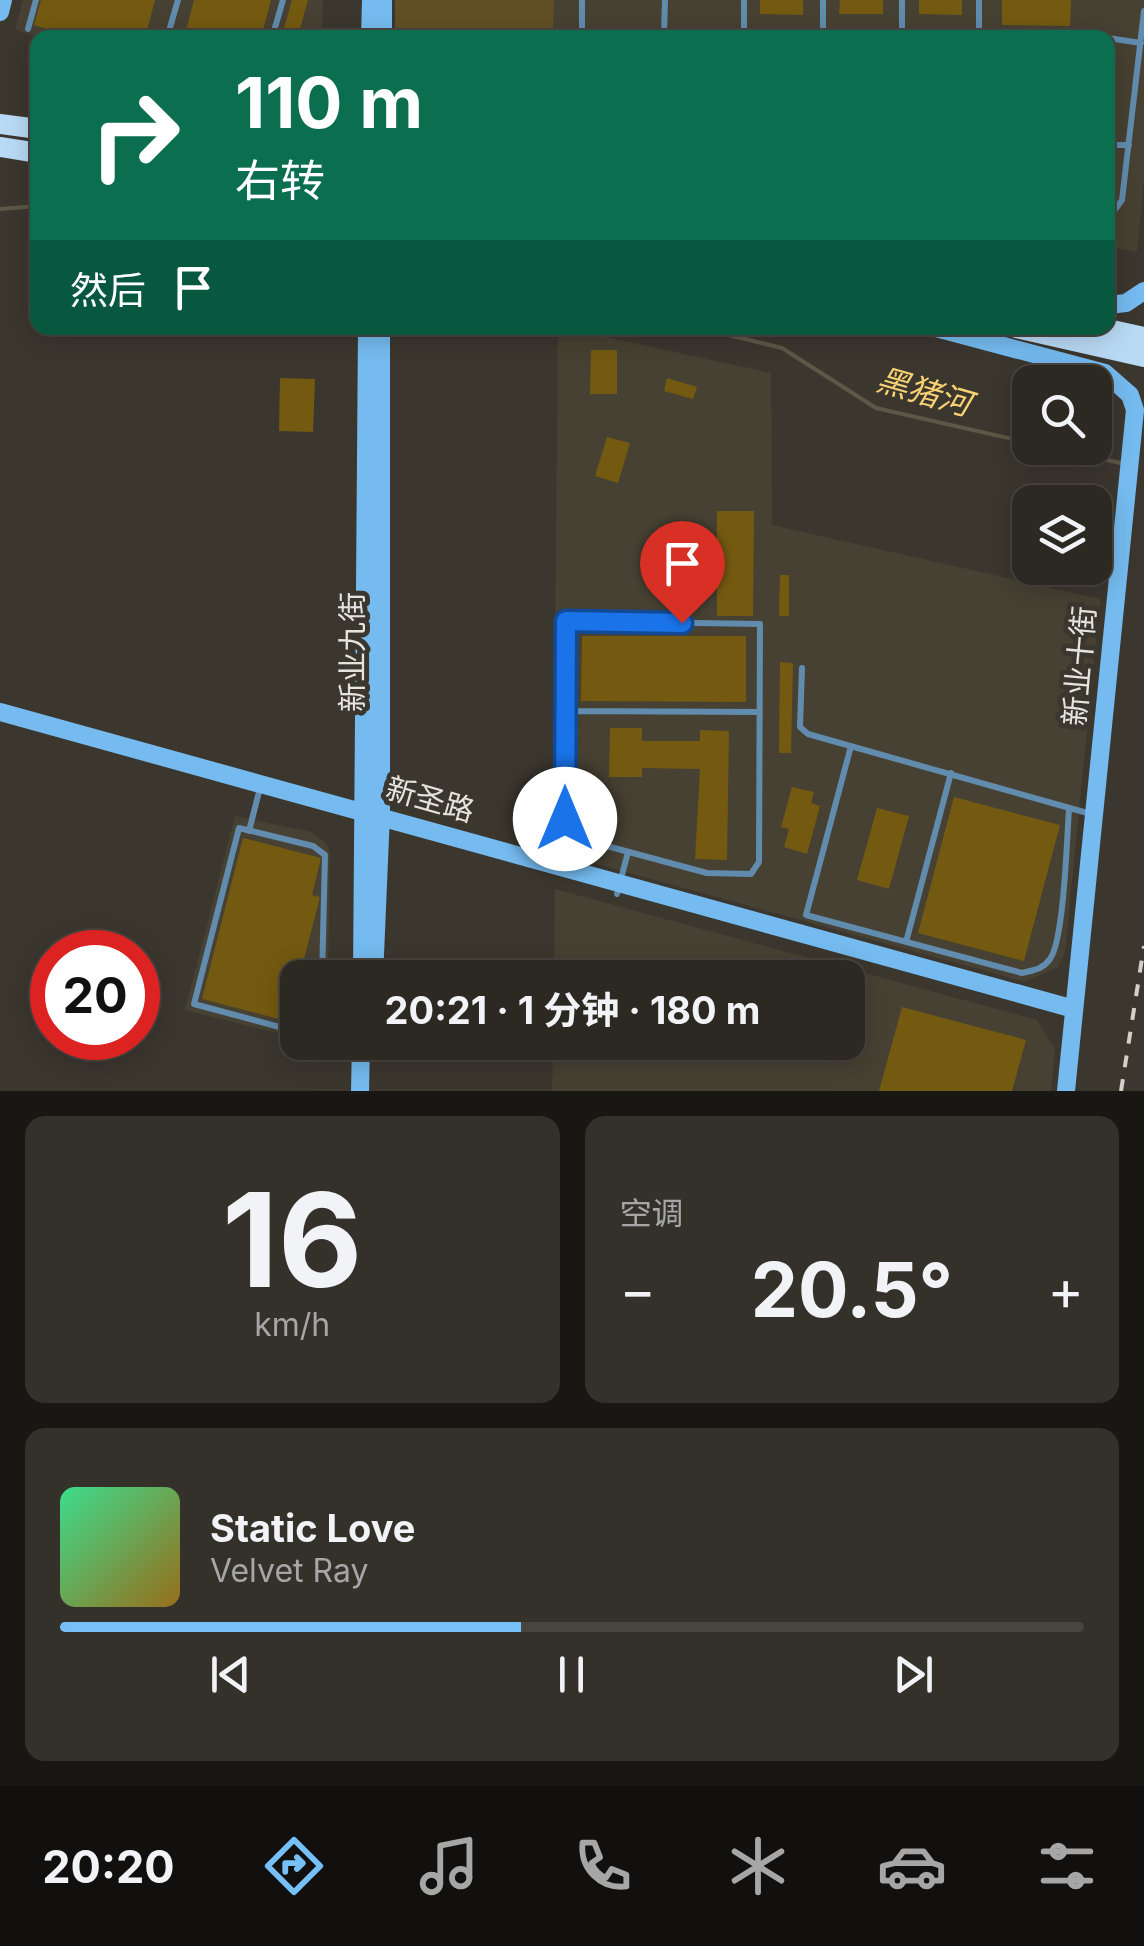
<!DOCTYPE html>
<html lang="zh">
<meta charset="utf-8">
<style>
:root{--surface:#2c2923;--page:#34312b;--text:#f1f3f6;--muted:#a6a6a6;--line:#484541;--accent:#76c0f7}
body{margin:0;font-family:Inter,"Noto Sans SC",sans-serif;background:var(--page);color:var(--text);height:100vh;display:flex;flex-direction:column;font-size:38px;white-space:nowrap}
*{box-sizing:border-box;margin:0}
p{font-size:32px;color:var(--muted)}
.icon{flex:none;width:55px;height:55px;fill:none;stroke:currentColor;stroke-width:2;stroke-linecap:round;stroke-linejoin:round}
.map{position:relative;height:1091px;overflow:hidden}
.panel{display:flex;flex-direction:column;gap:25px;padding:25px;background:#181713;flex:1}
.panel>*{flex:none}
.banner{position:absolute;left:30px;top:30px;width:1085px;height:305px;border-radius:20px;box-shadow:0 5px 25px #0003,0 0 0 2px var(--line);background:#0b6e4f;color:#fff;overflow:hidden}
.controls{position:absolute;left:1012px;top:365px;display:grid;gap:20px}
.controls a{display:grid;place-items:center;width:100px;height:100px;border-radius:20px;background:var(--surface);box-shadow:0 5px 25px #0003,0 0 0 2px var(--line);font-size:50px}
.speed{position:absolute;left:30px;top:930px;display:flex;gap:20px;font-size:50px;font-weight:700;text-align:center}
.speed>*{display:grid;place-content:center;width:130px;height:130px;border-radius:50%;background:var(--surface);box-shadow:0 5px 25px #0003,0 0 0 2px var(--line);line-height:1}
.speed .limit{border:15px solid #d22;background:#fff;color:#111}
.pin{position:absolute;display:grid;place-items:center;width:85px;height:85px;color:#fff;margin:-102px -42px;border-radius:50% 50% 50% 0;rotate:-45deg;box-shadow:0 0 10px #0007}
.pin .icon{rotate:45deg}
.me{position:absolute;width:110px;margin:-55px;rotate:0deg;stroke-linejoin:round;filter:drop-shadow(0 0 8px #0008)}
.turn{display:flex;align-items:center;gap:35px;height:210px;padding:0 40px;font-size:45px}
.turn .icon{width:130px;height:130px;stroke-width:2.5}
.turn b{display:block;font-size:70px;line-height:85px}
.then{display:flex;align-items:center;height:95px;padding:0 40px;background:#0003;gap:20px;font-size:38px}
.big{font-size:75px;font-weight:700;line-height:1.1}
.panel .widget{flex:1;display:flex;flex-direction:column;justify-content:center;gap:15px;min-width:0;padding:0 35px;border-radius:20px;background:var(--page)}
.panel .dial{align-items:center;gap:0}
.dial b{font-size:130px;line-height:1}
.song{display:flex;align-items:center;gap:30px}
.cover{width:120px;height:120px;border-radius:15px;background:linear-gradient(135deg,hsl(150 70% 55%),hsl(40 70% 35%))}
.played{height:10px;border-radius:5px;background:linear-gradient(90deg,var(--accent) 45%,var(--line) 45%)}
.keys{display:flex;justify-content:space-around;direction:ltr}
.heat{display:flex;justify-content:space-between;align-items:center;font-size:55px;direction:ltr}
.panel .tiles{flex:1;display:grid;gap:25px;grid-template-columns:1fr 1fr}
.widget:last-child{grid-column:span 2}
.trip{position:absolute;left:280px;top:960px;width:585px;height:100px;border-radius:20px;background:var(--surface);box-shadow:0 5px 25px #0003,0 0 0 2px var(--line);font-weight:700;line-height:100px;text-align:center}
.tab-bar{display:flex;height:160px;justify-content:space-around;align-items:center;background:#12100e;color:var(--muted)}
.tab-bar .icon{width:70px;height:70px}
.tab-bar .on{color:var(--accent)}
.tab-bar b{font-size:45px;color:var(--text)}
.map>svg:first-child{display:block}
</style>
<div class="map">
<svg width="1144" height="1091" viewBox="0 0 1144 1091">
<rect width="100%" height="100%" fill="#3b372f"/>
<path fill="#474133" d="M23,0H323L322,37L42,38L15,30Z
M554,0H1144V180L1137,252L1108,246V38H553Z
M574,330L771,373L772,525L1100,599L1065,952L1058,967L1025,982L553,852L558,338Z
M235,816L311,832L326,843L330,853L328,977L298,978L297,1038L185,1010Z
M555,889L1037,1020L1055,1049L1051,1091H552L553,1043L848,1042V978L554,977Z"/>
<path fill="#615025" d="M395,0H554L553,37H395Z"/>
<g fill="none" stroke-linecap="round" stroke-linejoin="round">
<path stroke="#5e5747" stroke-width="4" d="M0,209L38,206
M700,328L782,348L876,408L1030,443
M1051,448L1125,464"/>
</g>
<path fill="#745a11" d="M41,0H155L145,38H78L34,25Z
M194,0H271L261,38H184Z
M292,0H308L298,36L283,32Z
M760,0H803V15L760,14Z
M840,0H883V14H839Z
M919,0H962V15L919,14Z
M1002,0H1071L1070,26L1002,25Z
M591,350H617V394H590Z
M280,378L315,379L313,432L279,431Z
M667,378L697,387L693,399L664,391Z
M607,437L630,443L618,483L595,476Z
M717,511H754L753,616H717Z
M780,575H789V616H779Z
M582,636H746V702L581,701Z
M780,662L793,663L791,753H779Z
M610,728H642V741H700V730L729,731L727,860L695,859L700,769L642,768V777H609Z
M792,787L814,792L811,803L820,806L807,854L784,847L789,829L781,827Z
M954,797L1060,825L1024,961L918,933Z
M877,808L909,816L889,889L857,880Z
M243,838L321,858L312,895L320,897L301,971L315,974L298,978V1024L202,999Z
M902,1007L1026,1040L1012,1091H879Z"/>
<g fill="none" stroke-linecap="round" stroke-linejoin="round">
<path stroke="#618cad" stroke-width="6" d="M28,29L36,0
M582,32L1078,38
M664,34L665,0
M902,36V0
M167,38L178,0
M272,38L283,0
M582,38V0
M744,38V0
M823,38V0
M979,38V0
M1108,38L1141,43
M1108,145H1129
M1108,219L1122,200L1144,11
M566,621L760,624L759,862L751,874L707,873L577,838L568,831Z
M802,668L800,727L808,734L1091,814
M566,711L760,712
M851,746L806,915L1022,973C1034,970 1043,969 1050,959C1064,940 1067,837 1069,808
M249,831L260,788
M617,894L628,852
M906,942L951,773
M298,1032L194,1004L239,828L313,846L325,855L322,978"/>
<path stroke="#75bbef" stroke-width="18" d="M0,12L3,0
M370,38L371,0
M383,38V0
M1108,305L1126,303L1144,291
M936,328L1105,373L1130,395L1135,410L1066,1091
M0,712L1074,1009
M362,978L367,328
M374,978L381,814V328
M360,1091L361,1042"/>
<path stroke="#b9daf5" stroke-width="20" d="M0,124L38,129
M0,147L38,153
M1016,328L1144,357
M1103,328L1144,337"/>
<path stroke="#d3d0cb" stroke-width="4" stroke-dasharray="12 12" stroke-linecap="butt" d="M1121,1091L1144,946"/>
</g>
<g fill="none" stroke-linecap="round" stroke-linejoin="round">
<g stroke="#114b97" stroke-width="25">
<path id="route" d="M565,819L566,621L682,623"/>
</g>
<use href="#route" stroke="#1a73e8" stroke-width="18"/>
</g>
<g text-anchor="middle" stroke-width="10" stroke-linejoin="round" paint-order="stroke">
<g font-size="30" fill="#e6e4df" stroke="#3b372f">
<text transform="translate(353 652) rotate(-90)" y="10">新业九街</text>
<text transform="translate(1080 666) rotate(-85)" y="10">新业十街</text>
<text transform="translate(430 800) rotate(16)" y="10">新圣路</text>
</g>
<g font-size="32" font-style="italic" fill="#f7d172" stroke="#3b372f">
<text transform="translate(924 392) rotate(16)" y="11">黑猪河</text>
</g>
</g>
</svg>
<div class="controls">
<a><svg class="icon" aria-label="search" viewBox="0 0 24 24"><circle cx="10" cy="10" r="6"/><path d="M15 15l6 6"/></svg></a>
<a><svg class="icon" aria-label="layers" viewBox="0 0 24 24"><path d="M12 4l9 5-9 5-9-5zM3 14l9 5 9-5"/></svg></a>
</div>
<div class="speed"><div class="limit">20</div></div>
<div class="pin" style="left:682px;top:623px;background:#d93025"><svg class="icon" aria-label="arrive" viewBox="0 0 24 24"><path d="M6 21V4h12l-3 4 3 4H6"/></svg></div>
<svg class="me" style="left:565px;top:819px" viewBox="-20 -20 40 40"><circle r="19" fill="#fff"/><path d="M0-13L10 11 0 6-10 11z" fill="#1a73e8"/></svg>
<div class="trip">20:21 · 1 分钟 · 180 m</div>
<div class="banner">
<div class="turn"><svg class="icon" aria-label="right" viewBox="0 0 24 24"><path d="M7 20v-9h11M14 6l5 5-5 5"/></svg><div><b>110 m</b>右转</div></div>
<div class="then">然后<svg class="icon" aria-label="arrive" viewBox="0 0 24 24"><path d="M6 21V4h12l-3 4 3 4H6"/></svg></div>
</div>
</div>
<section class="panel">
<div class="tiles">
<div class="widget dial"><b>16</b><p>km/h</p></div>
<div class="widget"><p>空调</p>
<div class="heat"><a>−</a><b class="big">20.5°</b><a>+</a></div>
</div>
<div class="widget">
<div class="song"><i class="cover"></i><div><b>Static Love</b><p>Velvet Ray</p></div></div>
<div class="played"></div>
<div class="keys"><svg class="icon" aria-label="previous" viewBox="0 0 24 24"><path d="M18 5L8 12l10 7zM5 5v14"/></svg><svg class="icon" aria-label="pause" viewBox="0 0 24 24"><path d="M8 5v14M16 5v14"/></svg><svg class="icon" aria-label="next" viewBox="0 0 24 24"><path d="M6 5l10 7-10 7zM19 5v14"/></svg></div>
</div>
</div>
</section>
<nav class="tab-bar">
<b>20:20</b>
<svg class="icon on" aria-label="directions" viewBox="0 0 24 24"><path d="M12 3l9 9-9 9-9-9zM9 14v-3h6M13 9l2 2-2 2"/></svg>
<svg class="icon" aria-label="music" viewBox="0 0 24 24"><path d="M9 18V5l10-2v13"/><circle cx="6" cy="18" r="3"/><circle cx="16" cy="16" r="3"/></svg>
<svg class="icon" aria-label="phone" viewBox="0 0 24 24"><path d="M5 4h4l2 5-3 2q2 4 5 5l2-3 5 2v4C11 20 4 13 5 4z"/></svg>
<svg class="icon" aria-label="climate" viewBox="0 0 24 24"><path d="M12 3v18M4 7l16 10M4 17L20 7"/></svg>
<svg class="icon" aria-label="car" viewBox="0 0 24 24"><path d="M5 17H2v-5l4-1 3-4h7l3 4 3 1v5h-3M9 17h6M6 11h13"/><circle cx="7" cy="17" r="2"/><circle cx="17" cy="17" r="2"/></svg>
<svg class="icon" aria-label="filters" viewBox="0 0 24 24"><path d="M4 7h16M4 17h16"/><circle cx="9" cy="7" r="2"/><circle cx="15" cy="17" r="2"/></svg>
</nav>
